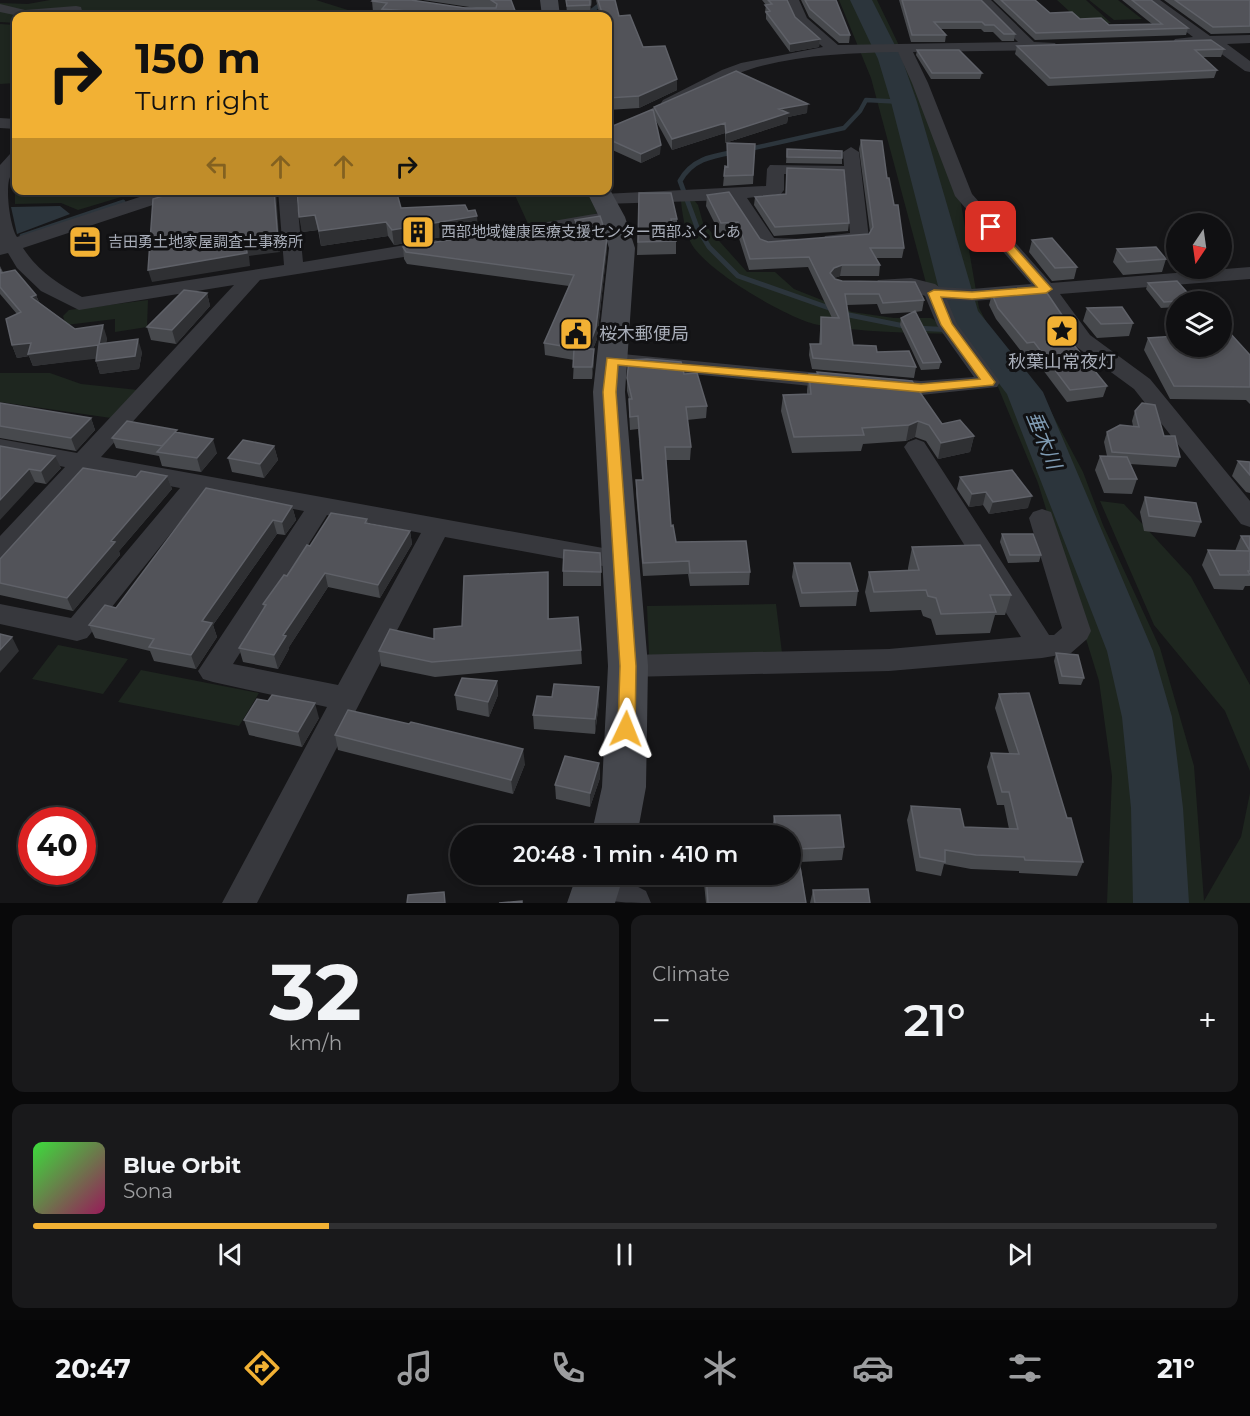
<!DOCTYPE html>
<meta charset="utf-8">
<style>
:root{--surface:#101012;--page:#19191b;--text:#f1f3f6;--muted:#9c9d9f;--line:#303032;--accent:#f2b134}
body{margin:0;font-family:Montserrat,"Noto Sans JP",sans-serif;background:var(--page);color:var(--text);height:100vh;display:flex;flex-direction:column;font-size:22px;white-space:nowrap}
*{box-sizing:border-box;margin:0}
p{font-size:20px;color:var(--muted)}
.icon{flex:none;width:33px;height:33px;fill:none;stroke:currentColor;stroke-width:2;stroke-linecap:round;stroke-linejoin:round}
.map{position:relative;height:903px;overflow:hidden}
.side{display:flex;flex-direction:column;gap:12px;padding:12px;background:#09090a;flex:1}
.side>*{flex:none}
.banner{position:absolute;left:12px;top:12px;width:600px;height:183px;border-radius:12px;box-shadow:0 3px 9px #0003,0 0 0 2px var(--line);background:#f2b134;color:#111;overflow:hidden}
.needle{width:39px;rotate:193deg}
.controls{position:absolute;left:1166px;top:213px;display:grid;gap:12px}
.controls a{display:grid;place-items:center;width:66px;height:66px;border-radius:50%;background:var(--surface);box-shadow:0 3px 9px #0003,0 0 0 2px var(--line);font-size:30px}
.speed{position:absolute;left:18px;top:807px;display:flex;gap:12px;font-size:30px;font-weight:700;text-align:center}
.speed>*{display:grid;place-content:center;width:78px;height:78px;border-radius:50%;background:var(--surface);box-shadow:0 3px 9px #0003,0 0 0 2px var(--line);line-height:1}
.speed .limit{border:9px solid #d22;background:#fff;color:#111}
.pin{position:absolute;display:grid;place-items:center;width:51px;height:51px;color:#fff;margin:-26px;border-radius:12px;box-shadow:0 3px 9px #0006}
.me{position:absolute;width:66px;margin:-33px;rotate:2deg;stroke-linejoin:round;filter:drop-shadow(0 0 4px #0008)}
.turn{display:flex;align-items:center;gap:21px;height:126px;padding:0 24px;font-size:27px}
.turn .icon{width:78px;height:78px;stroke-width:2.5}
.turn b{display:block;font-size:42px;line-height:51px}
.lanes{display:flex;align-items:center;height:57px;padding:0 24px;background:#0003;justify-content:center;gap:30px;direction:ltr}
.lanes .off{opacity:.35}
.big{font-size:45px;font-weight:600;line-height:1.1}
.side .tile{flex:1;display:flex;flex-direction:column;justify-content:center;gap:9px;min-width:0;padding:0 21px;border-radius:12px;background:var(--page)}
.side .dial{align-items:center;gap:0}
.dial b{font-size:78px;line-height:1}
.song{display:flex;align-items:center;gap:18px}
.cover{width:72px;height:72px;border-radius:9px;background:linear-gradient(135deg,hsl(120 70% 55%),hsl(330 70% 35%))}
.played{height:6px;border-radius:3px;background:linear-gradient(90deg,var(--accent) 25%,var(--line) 25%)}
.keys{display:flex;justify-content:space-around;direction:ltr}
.heat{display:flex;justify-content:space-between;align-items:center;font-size:33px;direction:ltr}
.side .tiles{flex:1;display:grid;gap:12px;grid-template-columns:1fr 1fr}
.tile:last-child{grid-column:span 2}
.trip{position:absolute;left:450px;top:825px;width:351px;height:60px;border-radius:30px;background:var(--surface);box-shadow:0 3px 9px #0003,0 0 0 2px var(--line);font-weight:600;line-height:60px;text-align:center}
.dock{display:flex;height:96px;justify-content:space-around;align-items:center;background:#060607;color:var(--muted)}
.dock .icon{width:42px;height:42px}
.dock .active{color:var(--accent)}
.dock b{font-size:27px;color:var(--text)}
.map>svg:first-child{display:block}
</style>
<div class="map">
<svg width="1250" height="903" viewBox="0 0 1250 903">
<rect width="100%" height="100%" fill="#161618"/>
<path fill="#1e261f" d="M50,0H316L367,16H90L76,9V15L72,16H16V23L0,22V3L28,4Z
M839,0H877L909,66L960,198L979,308L992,333L1041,393L1083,472L1103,525L1160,648L1194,766L1204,901L1241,837L1250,793V903H1107L1112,776L1099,681L1038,483L998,387L974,362L953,334C908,333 863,332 819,325C790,320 702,269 690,241C685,230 682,213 681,201L694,200L698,205L703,223L747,272H775L794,289L852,312L894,318H931L941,324L926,283L871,78Z
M1057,0H1086L1111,23H1082Z
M1089,0H1118L1142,19L1114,20Z
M0,24L16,25V83L0,84Z
M15,174L16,190L141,191L78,210L61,203L15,204Z
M513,191H588L597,213L582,219L530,228Z
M148,300L147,327L115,332V319L66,325L63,316L69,310Z
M0,373H50L81,384L138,390L111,418L0,402Z
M1100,501L1124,504L1191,577L1250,685V771L1225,711L1154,625Z
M776,604L782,653L649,655L647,606Z
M58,645L128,659L103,694L32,679Z
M141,670L259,693L239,726L118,702Z"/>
<path fill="#2c353c" d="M60,206L70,214L17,234L11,207Z"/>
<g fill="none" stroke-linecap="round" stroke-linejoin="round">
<path stroke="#2c353c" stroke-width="4.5" d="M585,16L606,0
M745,150L844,128L860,111L866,100L904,102"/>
<path stroke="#2c353c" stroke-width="5" d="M735,152C712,156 692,159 680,181L697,227L709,247L738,276L849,315L914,328L976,331
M22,236L123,202"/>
<path fill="#2c353c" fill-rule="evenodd" d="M850,0H872L902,59L917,102L978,311L1043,392L1153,651L1172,717L1183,808L1189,903H1133L1131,808L1122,717L1107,651L1007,394L945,313L891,102L878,59Z"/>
<path fill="#37383d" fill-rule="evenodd" d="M785,0H799L807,18L838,45L1018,42L976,0H991L1034,42L1055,43L1057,46L1050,50L913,52L928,83L972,194L1051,283L1250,267V279L1060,294L1090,335L1150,379L1250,501V527L1241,524L1134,389L1074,345L1041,296L972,301L947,300L957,324L1000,382L997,387L921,395L879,390L876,385L879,380L887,378L921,381L974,377L937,325L925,296L911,290L878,288L875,284L878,280L911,278L935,284L939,287L972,289L1031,284L955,196L912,83L898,52C846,53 784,55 734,75C717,82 680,110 663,106L661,103L663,100L722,70L741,63L823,47L796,23Z
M1145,0H1160L1210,36L1250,35V43L1227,44L1250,61V72L1245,71L1209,45H1175L1173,42L1175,39L1193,37Z
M0,4L25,10L76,6L81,7L83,15L19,16L0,12Z
M0,118L16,119V129L0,128Z
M851,147L859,152L869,238L867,242C854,245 838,247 825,244L823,240L825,236L850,233L845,176L784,174V190L781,194L747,198L774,238L801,239L803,243L801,247L768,250L761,248L730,200L603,204L597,203L594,199L597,195L603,194L766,186L767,169L770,165L844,166L843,152Z
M16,153C18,169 13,167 9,180C6,193 10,226 17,237L161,190H189L186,194L23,248C38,271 58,284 82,297L284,265L278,190H296L303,262L435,240L442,242L445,246L442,250L435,252L260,280L101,457L603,548L612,550L616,557L612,564L603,566L445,537L257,903H222L327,707L213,682L203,679L198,671L304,511L204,492L87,638L77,641L0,624V604L71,618L180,488L89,471L9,560L0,562V536L65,467L0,455V439L77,453L234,285L79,310L41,291L17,268L8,253L0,255V165L10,154ZM327,515L421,533L338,685L233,664Z
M606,212L612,214L615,218L612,222L478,246L471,244L469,240L471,236L478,234Z
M612,353L840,375L848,377L851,382L848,387L840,389L604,365L601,360L604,355Z
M916,439L924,442L1049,635H1054L1062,628L1029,518L1033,512L1042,509L1051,512L1091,631L1087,639L1071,653L1042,658L889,671L628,677L618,674L613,666L618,658L628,655L889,649L1021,637L904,447L908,442Z
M585,874H613L646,891L651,903C626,903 593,903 581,884Z"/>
<path fill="#45474d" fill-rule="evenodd" d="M540,0H558L560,16H542Z
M608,186L625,217L635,248L625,392L648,666L646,787L637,836H591L602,787L608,666L593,392L609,248L599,217L586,190H608Z
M577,874H624L615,903H567Z"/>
</g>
<path fill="#47494d" d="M423,0H511L517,16H383L382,13L373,12L372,1L476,8Z
M566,0H592L590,13L567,14Z
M596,0H615L619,16L643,47L677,79V90L639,108L608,110V57H610L608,47V16H600Z
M762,0H787L795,17L820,39L819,47L790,52L766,19V14L765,12L766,5Z
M801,0H836L850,35L849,43H839L809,17Z
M899,0H981L1015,34L1014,41H1002L993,32H984L981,29H940L946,35L945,42H911Z
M993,0H1035L1050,13L1109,25L1152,24L1122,0H1151L1188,28L1186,35L1035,40Z
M1164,0H1250V33L1211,34Z
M1017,46L1224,49L1221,57H1203L1217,70L1214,78L1048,86L1015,54Z
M917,50L982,73L980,79H931L916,55Z
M654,107L807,113L788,117L787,123L725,143V133L672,150L655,119L660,154L641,163L608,148V128L654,115Z
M861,140L887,178L904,248L902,258H876L880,265L879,276H840L834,278L835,279L924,300L922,311L915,312L941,362L939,369L921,370L900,325L901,318L914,312L881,314L877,304L847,305L853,345L877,352L916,367L914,378L812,369L809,355L810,344H819L821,317L832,318L808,267L749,270L737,232L720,234L706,206L707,195L760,239L768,242L869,234L870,232L859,149Z
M727,143L755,144L753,184L723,186L725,166L727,167Z
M787,149L842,158V164L786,163Z
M787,168L849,223L848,231L774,236L754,205L755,197L786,194Z
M297,190L401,208L478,231L394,245L388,236L321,246L318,230L302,232Z
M639,193L677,219V232H674L676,241V254L637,255Z
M575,220L607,248L597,339L593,349H594V361L592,379H573L574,360L545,355L544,343L569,286L407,264L404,259L403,247L537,237L580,240L575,231Z
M1032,240L1077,267L1074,279L1052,281L1029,252Z
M1117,249L1166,259L1162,272L1123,275L1113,262Z
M0,266L3,272L36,295L39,302L75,329L107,338L106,343L142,352L139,369L100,374L96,361V358L33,366L29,356L17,358L12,345L17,314L0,294Z
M1148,283L1194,300L1193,302H1176V307L1161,308L1146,289Z
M207,293L210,306L176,344L151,340L147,327Z
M992,294L1070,327L1068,337L1107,386L1103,397L1067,402L1031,354L1024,355L996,319L989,305Z
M1087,308L1133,323L1129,336L1097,338L1083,321Z
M1148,338L1250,355V404L1246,400L1170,399L1144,350Z
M817,372L974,436L970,452L938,459L926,441L915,437L906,441L863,444L861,451L792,453L781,411L783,395L807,394V390L809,374H817Z
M684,374L707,406L706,418L687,420L691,447L690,460H666L671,526L676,542L750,572L749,585L690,586L688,574L643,576L636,493V480H642L638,429L630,430L629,412V399L627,391V378Z
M0,403L91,418L95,430L76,451L0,438Z
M1135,411L1164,436L1180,457L1176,467L1130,464L1137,479L1132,494L1104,493L1095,470L1100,456H1107L1104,442L1107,432L1133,426L1132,421Z
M178,433L217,453L201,472L162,466L159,456L116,448L112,438Z
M0,446L61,468L46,484L35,482Z
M274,446L278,460L264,478L232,472L228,458Z
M1238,461L1250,462V493L1246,492L1232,476Z
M167,476L172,489L119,551L120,555L73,611L0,595V559L136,477Z
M960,477L1028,508L989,514L983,505L969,507L957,489Z
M1145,497L1201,522L1195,537L1144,531L1140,512Z
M292,506L296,520L285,535L277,534L213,625L217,637L196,669L154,661L150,651L95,638L89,625L116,608Z
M367,519L368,524L410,531L412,544L380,598L328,587L289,647V649L278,669L243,662L239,648L264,608L263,604L310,546Z
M1002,534L1041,555L1039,562L1008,563L1000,542Z
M1241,536H1250V586H1245L1243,590L1214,589L1202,565L1208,550L1235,551Z
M912,547L1011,595L1005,615H995L990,633L936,635L931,619L923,616L921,610L870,612L865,592L869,572L908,570V568Z
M794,563L858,591L856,606L800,607L792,577Z
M563,571L601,572V586H563Z
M548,572L549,619L581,650L582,664L435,677L381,666L379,651L434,639L462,626Z
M1056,653L1084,678L1081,685L1059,684L1054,661Z
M497,681L498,695L489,717L457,710L455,695Z
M999,694L1067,818L1083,862L1077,876L1019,873V871L971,869L944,864L941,876L916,871L907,820L911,806L964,827L1009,829L1004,805H997L987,767L991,753H1009L995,708Z
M599,702L595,734L534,729L533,715Z
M319,718L302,747L249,735L244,720Z
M335,735L525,764L513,794L338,750Z
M599,763L600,778L590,807L556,799L555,785Z
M774,816L844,847L842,860L800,862L806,903H706L704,883L705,874H790V836H773L772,829Z
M813,890L870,903H810Z"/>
<path fill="#2f3033" d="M590,0H592L590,13Z
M820,39L819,47L790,52V44Z
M677,79V90L639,108V96Z
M808,104L807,113L788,117L787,123L725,143L726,133L779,109Z
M725,123V133L672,150V139Z
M661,145L660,154L641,163V154Z
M274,190H276L280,252L249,256L250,266L152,282L148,270L246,244Z
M315,215L318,230L302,232L299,217Z
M477,216L478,231L394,245L392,230Z
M386,222L388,236L321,246L319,231Z
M607,237V248L597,339L588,361V349Z
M842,265L840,276L832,279L830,273L834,268Z
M207,293L210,306L176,344L172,330Z
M36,295L41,308L31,297Z
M103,325L107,338L104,357L99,344Z
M138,339L142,352L139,369L100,374L96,361Z
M31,343L98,345L102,358L33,366L29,356L17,358L12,345Z
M594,349V361L592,379V367Z
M91,418L95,430L76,451L71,438Z
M918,421L915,437L906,441L909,425Z
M974,436L970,452L938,459L941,443Z
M213,439L217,453L201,472L197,458Z
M274,446L278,460L264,478L260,464Z
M55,456L61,468L46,484L41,471Z
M29,469L35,482L0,520V500Z
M167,476L172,489L119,551L120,555L73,611L67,598L111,541Z
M986,492L983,505L969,507L972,494Z
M1032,496L1028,508L989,514L993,502Z
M292,506L296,520L285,535L282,522Z
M273,520L277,534L213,625L217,637L196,669L191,655L202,621Z
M410,531L412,544L380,598L378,585Z
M325,573L328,587L289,647V649L278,669L274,655L283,635Z
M12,637L19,651L0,673V650Z
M497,681L498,695L489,717L488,702Z
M599,687V702L595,734V719Z
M315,703L319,718L302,747L298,732Z
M523,749L525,764L513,794L511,780Z
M599,763L600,778L590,807V793Z"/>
<path fill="#525359" stroke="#5f6168" stroke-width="1.5" d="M373,0H411L465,8H496L497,4L491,0H511L517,16H428L430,13L382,9L387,3L372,1Z
M566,0H590V5L567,6Z
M598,0H615L619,16L630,15L643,47L665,46L677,79L639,96L608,98V57H613L608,36V16H603Z
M768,0H787L795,17L820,39L790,44L766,12L770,11L765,5L772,4Z
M805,0H836L850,35H840L810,9Z
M902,0H981L1015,34H1004L994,25H985L982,22H934L946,35H912Z
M1001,0H1035L1050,13L1072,12L1080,19L1101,18L1109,25L1162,24L1132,0H1151L1188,28L1036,33Z
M1175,0H1250V26L1213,27Z
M1211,40L1224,49L1195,50L1217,70L1050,78L1017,46Z
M917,50H959L982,73H932Z
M736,71L808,104L779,109L788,113L726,133L725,123L672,139L654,107Z
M653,109L661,145L641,154L608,139V128Z
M861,140L882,141L887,178H889L894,205H898L904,248H870L880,265H842L834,268L830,273L835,279L842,281L915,282L924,300L883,303L879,294H845L853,345L876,346L877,352L909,351L916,367L813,358L810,344H821V317L839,318L809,257L750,259L738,222L721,223L707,195L729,192L760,239L768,242L869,234L873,227Z
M727,143L755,144L753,175L724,176L725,166L728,167Z
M787,149L842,151V158L787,157Z
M787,168L844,170L849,223L775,227L755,197L786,194Z
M182,190H274L278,240L246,244L247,253L148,270L153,199Z
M297,190H396L401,208L465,205L468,211L475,210L477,216L392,230L386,222L319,231L315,215L299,217Z
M639,193H671L677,219H671L676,241L638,242Z
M600,216L607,237L596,327L588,349H594L592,367H573L574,349H579L544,343L574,275L406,252L403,247L495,233L537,237L539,235L586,241L575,220Z
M1052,238L1077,267L1055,268L1032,240Z
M1156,247L1166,259L1127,262L1117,249Z
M0,269L1,273L15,270L36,295L31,297L75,329L103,325L99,344L138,339L135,356L96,361L98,345L28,354L31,343L12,345L6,319L21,312L0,287Z
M1177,281L1194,300L1164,302L1148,283Z
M184,290L207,293L172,330L147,327Z
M1047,293L1070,327L1060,328L1107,386L1070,390L1034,342L1027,343L998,308L992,294Z
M1122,307L1133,323L1101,324L1087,308Z
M915,311L941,362L923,363L901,318Z
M1229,332L1250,355V387L1174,386L1148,338L1176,336V346H1221V333Z
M647,359L681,362L684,374L697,373L707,406L686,407L691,447H665L671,526L673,525L676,542L746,541L750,572L690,573L689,561L643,563L636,480H643L638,416L630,417L629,399H632L627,378L629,360Z
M817,372L912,381L942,424L960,420L974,436L941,443L929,425L918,421L909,425L862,428L864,435L794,437L783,395L811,394L809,374H818Z
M0,403L91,418L71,438L0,426Z
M1142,403L1155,405L1164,436H1175L1180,457L1112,452L1107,432L1120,425L1139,427L1135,411Z
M127,421L177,430L162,446L112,438Z
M175,432L213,439L197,458L157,452Z
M243,440L274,446L260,464L228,458Z
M0,446L55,456L41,471L29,469L0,500Z
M1100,456L1127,457L1137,479H1109Z
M1238,461L1250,462V475Z
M83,468L136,477L141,471L167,476L111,541L115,542L67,598L0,583V559Z
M1012,470L1032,496L993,502L986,492L972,494L960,477Z
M206,488L292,506L282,522L273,520L202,621L212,623L191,655L149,647L154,639L89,625L105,605L116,608Z
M1145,497L1196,503L1201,522L1149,516Z
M331,513L367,519L365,523L410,531L378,585L325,573L283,635L286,636L274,655L239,648L266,605L263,604L284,575L287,576L307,545L310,546Z
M1002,534H1033L1041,555H1010Z
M1241,536H1250V571H1248L1250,575H1220L1208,550L1250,551Z
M980,545L1011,595H990L996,612L941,614L936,598L928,596L926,590L874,592L869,572L919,570L912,547Z
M564,550L600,553L601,572L563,571Z
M794,563H850L858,591L802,593Z
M548,572V619L578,617L581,650L432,662L379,651L390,629L434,639V629L462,626L464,576Z
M0,634L12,637L0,650Z
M1056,653L1078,655L1084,678L1062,676Z
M462,678L497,681L488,702L455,695Z
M554,684L599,687L595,719L533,715L537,696L552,697Z
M1029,693L1067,818H1071L1083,862L1025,860L1024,857L976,855L945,850V862L920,857L911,806L960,809L964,827L1018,829L1009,792H1002L991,753L1019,754L999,694Z
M272,695L315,703L298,732L244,720L257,699L268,701Z
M348,710L409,724L411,722L523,749L511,780L335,735Z
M565,756L599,763L590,793L555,785Z
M840,815L844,847L797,849L806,903H708L706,874H790V836H777L774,816Z
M868,889L870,903H815L813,890Z
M444,892L445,903H407L408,895Z
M522,901V903H499Z"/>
<path fill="#f2b134" stroke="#9d7322" stroke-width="1.5" d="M991,224L995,225L1052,289L1046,293L972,299L941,297L952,324L995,382L993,385L921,392L618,365L616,392L636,666L635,729L632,734L626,736L620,734L618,729L620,666L603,392L607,358L921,384L980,379L941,325L928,293L934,290L972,292L1037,287L988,229V225Z"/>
<defs>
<g id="building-square" transform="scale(1.725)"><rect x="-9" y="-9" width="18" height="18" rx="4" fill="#f2b134" stroke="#111113"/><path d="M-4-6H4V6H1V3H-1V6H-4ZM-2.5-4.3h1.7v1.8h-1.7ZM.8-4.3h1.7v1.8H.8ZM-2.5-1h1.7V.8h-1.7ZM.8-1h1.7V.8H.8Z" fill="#111"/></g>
<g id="office-square" transform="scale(1.725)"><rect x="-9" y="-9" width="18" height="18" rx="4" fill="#f2b134" stroke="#111113"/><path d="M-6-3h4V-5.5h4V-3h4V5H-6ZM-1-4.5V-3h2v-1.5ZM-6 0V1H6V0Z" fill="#111"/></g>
<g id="sight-square" transform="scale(1.725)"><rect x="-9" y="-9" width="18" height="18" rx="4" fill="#f2b134" stroke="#111113"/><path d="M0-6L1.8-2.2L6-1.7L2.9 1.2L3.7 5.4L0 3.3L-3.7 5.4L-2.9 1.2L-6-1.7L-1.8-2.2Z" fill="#111"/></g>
<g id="civic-square" transform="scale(1.725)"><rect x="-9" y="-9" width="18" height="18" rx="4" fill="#f2b134" stroke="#111113"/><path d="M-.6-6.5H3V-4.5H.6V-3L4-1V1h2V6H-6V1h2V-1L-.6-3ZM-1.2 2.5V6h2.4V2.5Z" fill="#111"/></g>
</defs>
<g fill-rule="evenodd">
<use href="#building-square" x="418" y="232"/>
<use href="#office-square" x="85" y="242"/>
<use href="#sight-square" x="1062" y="331"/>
<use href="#civic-square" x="576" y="334"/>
</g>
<g text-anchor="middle" stroke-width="6" stroke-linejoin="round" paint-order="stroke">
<g font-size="15" fill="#a8adb8" stroke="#111113" text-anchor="start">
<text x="441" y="237">西部地域健康医療支援センター西部ふくしあ</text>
<text x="108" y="247">吉田勇土地家屋調査士事務所</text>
</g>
<g font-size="18" fill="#a8adb8" stroke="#111113" text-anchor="start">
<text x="599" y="340">桜木郵便局</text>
<text x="1062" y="368" text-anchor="middle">秋葉山常夜灯</text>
</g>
<g font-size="20" font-style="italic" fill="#7f9bb3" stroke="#111113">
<text transform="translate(1044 440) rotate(68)" y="7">垂木川</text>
</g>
</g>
</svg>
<div class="controls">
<a><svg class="needle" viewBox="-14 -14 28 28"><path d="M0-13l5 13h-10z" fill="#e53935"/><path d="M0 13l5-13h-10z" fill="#9c9d9f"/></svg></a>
<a><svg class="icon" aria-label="layers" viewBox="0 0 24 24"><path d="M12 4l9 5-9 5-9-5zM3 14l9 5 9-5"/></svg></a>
</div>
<div class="speed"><div class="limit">40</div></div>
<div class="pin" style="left:991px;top:227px;background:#d93025"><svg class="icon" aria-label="arrive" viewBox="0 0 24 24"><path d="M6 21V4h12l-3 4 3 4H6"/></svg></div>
<svg class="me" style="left:626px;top:729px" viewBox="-20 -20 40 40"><path d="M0-17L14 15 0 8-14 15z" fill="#f2b134" stroke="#fff" stroke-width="4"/></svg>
<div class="trip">20:48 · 1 min · 410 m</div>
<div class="banner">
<div class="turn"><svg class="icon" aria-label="right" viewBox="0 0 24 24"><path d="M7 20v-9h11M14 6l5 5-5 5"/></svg><div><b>150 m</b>Turn right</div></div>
<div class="lanes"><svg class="icon off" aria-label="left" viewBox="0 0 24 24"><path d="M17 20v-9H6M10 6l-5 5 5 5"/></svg><svg class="icon off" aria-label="ahead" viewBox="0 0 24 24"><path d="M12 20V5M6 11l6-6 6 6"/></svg><svg class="icon off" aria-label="ahead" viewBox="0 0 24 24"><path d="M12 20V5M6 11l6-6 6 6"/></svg><svg class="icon" aria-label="right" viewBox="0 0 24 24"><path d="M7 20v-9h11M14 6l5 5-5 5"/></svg></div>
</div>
</div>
<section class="side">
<div class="tiles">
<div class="tile dial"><b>32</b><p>km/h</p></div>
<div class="tile"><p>Climate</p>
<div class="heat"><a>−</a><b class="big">21°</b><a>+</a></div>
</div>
<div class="tile">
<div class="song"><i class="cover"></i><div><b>Blue Orbit</b><p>Sona</p></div></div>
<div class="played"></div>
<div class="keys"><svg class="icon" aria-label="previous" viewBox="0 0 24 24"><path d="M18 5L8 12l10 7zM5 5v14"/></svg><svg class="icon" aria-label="pause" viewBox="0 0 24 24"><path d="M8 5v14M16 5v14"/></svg><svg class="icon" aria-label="next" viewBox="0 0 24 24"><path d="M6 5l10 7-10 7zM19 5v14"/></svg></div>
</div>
</div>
</section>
<nav class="dock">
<b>20:47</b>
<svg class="icon active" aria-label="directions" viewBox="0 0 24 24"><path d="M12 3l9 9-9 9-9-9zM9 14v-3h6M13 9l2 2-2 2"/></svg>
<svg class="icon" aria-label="music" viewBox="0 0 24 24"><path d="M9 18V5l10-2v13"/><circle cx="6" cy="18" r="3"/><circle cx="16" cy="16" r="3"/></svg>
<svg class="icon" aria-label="phone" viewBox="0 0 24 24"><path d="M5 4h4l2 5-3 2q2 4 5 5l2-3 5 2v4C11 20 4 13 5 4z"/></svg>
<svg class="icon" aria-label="climate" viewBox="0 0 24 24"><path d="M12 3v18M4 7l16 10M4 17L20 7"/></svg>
<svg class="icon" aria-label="car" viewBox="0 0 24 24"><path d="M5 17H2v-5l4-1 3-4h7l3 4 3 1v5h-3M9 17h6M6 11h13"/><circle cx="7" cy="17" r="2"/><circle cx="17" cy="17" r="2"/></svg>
<svg class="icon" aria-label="filters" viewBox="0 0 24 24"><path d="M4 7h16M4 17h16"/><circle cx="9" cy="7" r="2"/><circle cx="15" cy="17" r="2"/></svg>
<b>21°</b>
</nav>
